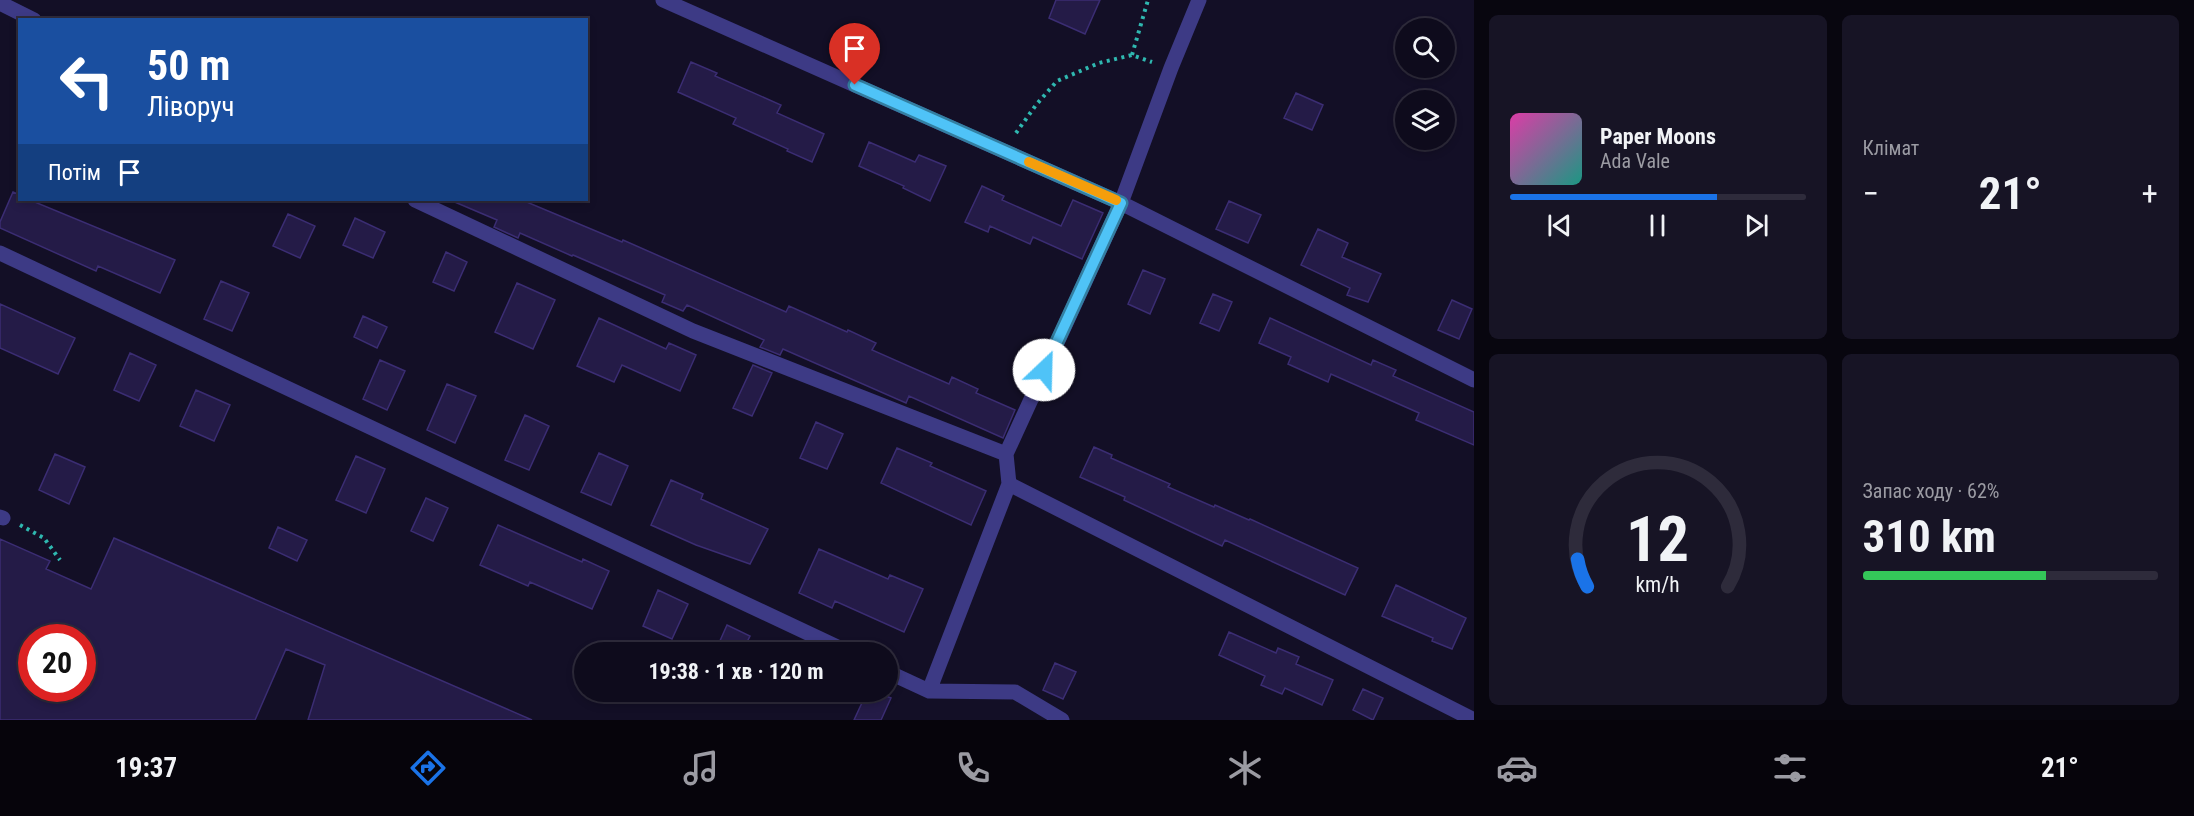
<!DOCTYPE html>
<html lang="uk">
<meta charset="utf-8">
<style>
:root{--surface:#0e0b1c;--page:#171425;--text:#f1f3f6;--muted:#9b9ba3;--line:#2e2b3b;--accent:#1a73e8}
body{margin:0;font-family:"Roboto Condensed",sans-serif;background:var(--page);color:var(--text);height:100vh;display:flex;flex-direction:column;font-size:22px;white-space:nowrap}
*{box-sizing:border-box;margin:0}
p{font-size:20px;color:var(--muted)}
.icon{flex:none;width:33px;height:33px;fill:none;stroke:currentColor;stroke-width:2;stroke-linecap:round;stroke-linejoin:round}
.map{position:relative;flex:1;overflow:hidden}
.sheet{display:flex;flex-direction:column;gap:15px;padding:15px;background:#08060f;width:720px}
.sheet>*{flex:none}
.top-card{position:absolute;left:18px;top:18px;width:570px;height:183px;border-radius:0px;box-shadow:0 3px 9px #0003,0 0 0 2px var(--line);background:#1a4fa0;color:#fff;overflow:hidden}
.controls{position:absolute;left:1395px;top:18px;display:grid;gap:12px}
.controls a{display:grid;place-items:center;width:60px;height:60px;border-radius:50%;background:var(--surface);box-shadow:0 3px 9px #0003,0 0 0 2px var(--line);font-size:30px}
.speed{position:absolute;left:18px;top:624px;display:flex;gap:12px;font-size:30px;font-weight:700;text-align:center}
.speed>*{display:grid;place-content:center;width:78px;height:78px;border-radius:50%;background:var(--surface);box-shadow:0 3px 9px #0003,0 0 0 2px var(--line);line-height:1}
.speed .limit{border:9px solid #d22;background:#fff;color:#111}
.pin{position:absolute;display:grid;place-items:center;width:51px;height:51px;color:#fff;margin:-62px -26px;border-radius:50% 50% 50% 0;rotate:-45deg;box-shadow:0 0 6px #0007}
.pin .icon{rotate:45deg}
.me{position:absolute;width:66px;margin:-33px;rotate:24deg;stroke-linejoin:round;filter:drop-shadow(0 0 4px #0008)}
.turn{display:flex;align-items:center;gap:21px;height:126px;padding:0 30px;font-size:27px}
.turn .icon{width:78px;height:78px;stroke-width:2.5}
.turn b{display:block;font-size:42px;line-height:51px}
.then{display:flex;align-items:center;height:57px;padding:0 30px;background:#0003;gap:12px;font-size:22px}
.big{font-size:45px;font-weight:700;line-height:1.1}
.sheet .tile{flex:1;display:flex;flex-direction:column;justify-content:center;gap:9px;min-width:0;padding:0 21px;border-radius:9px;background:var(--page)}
.sheet .dial{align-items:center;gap:0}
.dial svg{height:156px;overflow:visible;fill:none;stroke:var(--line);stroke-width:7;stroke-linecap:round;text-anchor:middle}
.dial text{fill:var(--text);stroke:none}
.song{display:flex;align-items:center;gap:18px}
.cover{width:72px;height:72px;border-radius:9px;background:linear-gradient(135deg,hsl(320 70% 55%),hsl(170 70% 35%))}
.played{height:6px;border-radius:3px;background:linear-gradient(90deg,var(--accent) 70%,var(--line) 70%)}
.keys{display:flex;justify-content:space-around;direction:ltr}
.heat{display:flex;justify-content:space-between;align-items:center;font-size:33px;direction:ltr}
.charge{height:9px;border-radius:4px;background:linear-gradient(90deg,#34c759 62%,var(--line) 0)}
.sheet .tiles{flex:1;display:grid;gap:15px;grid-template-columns:repeat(2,1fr)}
.trip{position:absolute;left:574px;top:642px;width:324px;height:60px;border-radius:30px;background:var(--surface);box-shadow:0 3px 9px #0003,0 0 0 2px var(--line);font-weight:700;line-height:60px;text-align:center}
.tab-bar{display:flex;height:96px;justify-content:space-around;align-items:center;background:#06040b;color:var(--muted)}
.tab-bar .icon{width:42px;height:42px}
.tab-bar .current{color:var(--accent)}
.tab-bar b{font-size:27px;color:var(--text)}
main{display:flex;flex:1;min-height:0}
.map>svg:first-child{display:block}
</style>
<main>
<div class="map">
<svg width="1474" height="720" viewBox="0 0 1474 720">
<rect width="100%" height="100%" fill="#130f26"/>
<path fill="#241b47" stroke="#3b2d73" stroke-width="1.5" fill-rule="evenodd" d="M1056,0H1100L1085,34L1049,18Z
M691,62L717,73L715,76L781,105L777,113L824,134L812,162L787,151L788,149L733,124L736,118L678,92Z
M1296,93L1323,105L1312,130L1284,118Z
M869,142L915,162L919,155L946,166L930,201L903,188L904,186L859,166Z
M982,186L1004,196L1002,200L1061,226L1073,200L1103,213L1082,259L1033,237L1030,244L990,226L988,232L965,222Z
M13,192L20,195V200H30L175,260L160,293L98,266L96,271L0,228V222Z
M450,200H522L622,242L623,240L786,312L789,306L847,332L848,330L876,343L872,350L949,384L952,377L978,389L976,393L1015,410L1003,438L909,396L906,403L783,349L780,355L760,347L764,340L687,305L683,311L662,302L665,295L573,255L572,256L520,233L518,238L494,227L497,220Z
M1229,201L1261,215L1248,243L1216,229Z
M288,214L315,226L300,258L273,246Z
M355,218L385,232L373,258L343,245Z
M1318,229L1348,243L1342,257L1381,274L1368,302L1347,295L1350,288L1301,265Z
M446,252L467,262L454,291L433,282Z
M1143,270L1165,279L1150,314L1128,304Z
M221,281L249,293L232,331L204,319Z
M517,283L555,300L533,349L495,332Z
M1213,294L1232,302L1219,331L1200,323Z
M1452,300L1472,309L1459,339L1438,330Z
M0,304L75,338L58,374L0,348Z
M363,316L387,327L377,348L354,337Z
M599,318L666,349L669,343L696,355L680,391L622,365L614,382L577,366Z
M1270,318L1371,365L1373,360L1396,370L1393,376L1474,412V445L1416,420L1419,413L1331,374L1328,382L1288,364L1291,357L1259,343Z
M130,353L156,365L139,401L114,390Z
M380,360L405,371L387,410L363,399Z
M753,365L772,373L752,416L733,408Z
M447,384L476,396L455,443L427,430Z
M196,390L230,405L214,441L180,426Z
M525,415L549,426L529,470L505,460Z
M816,422L843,434L827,469L800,458Z
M1094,447L1112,455L1111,458L1170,484L1168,487L1214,507L1215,505L1249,520L1250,519L1358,568L1345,595L1225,540L1222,546L1194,533L1124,500L1125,497L1080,477Z
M897,448L932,463L930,466L986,491L971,525L881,483Z
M599,453L628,466L611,505L581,492Z
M55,454L85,467L69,504L39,490Z
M356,456L385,469L366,513L336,500Z
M671,480L703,494L701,499L768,529L750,564L696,545L651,525Z
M426,498L448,508L433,541L411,531Z
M498,525L582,562L583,559L609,571L592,609L530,582L528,586L480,565Z
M278,527L307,540L297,561L269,548Z
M114,538L532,720H308L325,665L286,649L255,720H0V539L50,561L46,569L91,589ZM32,638H82V688H32Z
M819,549L888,579L890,575L923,589L904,632L835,601L832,608L799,593Z
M1396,585L1466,618L1452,649L1432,641L1433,638L1382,616Z
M658,590L688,604L672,639L643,626Z
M727,625L750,636L742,652H715Z
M1229,632L1276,653L1278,648L1299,657L1296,664L1333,680L1322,705L1285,688L1282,694L1261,685L1265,676L1219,655Z
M1055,663L1076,672L1063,699L1043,690Z
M1363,689L1383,698L1373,720L1353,710Z
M867,692H876L891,698L881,720H854Z"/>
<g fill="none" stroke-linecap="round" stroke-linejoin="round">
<path stroke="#2fb8b0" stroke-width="4" stroke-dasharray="3 4.5" stroke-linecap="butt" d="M1132,55L1148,0
M1016,133L1036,105L1057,81L1099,63L1132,55L1152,62
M20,525L44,538L60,560"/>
<path stroke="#3d3a85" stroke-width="15" d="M663,0L1121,203L1474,380
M0,3L34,20
M415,200L693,331L1006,454
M0,253L848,652
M1009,484L1474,720
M0,517L3,518
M888,672L929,691L1015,692L1062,720
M929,691L1009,484L1006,454L1121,203L1171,68L1199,0"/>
</g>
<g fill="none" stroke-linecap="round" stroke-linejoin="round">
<g stroke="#337fa1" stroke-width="15">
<path id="route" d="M855,85L1121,203L1044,370"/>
</g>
<use href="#route" stroke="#4fc3f7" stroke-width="10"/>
<path stroke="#f59e0b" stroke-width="10" d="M1029,162L1116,200"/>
</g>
</svg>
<div class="controls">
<a><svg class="icon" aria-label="search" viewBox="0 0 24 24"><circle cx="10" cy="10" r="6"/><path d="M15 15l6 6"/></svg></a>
<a><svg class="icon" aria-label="layers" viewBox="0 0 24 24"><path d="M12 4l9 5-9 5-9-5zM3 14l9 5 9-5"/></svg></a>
</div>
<div class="speed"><div class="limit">20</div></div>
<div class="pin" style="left:855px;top:85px;background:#d93025"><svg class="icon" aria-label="arrive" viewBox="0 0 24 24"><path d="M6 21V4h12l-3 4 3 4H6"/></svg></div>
<svg class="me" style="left:1044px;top:370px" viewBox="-20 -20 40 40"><circle r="19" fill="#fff"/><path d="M0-13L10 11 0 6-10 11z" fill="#4fc3f7"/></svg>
<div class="trip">19:38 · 1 хв · 120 m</div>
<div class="top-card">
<div class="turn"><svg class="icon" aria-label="left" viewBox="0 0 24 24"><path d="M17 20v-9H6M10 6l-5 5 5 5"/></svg><div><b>50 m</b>Ліворуч</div></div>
<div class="then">Потім<svg class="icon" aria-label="arrive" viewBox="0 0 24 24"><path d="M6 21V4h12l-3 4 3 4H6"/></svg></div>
</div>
</div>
<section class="sheet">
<div class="tiles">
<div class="tile">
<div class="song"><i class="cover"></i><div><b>Paper Moons</b><p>Ada Vale</p></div></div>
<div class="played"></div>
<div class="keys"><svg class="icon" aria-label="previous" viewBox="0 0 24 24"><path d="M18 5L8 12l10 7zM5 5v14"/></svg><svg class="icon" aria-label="pause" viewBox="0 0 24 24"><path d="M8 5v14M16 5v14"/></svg><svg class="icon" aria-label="next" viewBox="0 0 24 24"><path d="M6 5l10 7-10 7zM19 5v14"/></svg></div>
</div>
<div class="tile"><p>Клімат</p>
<div class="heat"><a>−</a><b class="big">21°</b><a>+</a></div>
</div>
<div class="tile dial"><svg viewBox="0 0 100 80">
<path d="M14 69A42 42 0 1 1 86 69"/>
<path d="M14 69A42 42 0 0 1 9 55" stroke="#1a73e8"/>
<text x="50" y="56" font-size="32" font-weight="700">12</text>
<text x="50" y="72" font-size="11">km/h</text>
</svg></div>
<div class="tile"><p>Запас ходу · 62%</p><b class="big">310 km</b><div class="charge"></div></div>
</div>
</section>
</main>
<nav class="tab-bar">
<b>19:37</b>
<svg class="icon current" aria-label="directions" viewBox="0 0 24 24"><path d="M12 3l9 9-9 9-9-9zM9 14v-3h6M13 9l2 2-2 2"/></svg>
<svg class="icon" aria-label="music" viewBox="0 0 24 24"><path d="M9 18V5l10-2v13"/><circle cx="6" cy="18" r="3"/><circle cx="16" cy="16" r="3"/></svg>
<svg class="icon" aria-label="phone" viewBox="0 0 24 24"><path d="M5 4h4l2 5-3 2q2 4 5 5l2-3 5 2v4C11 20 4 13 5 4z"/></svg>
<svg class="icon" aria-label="climate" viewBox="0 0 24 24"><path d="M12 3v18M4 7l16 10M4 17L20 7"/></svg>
<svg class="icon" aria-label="car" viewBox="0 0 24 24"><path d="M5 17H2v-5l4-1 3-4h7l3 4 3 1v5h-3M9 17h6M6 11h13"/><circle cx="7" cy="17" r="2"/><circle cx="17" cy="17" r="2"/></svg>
<svg class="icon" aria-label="filters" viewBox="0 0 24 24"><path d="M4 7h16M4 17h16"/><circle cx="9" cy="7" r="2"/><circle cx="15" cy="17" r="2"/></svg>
<b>21°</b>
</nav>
